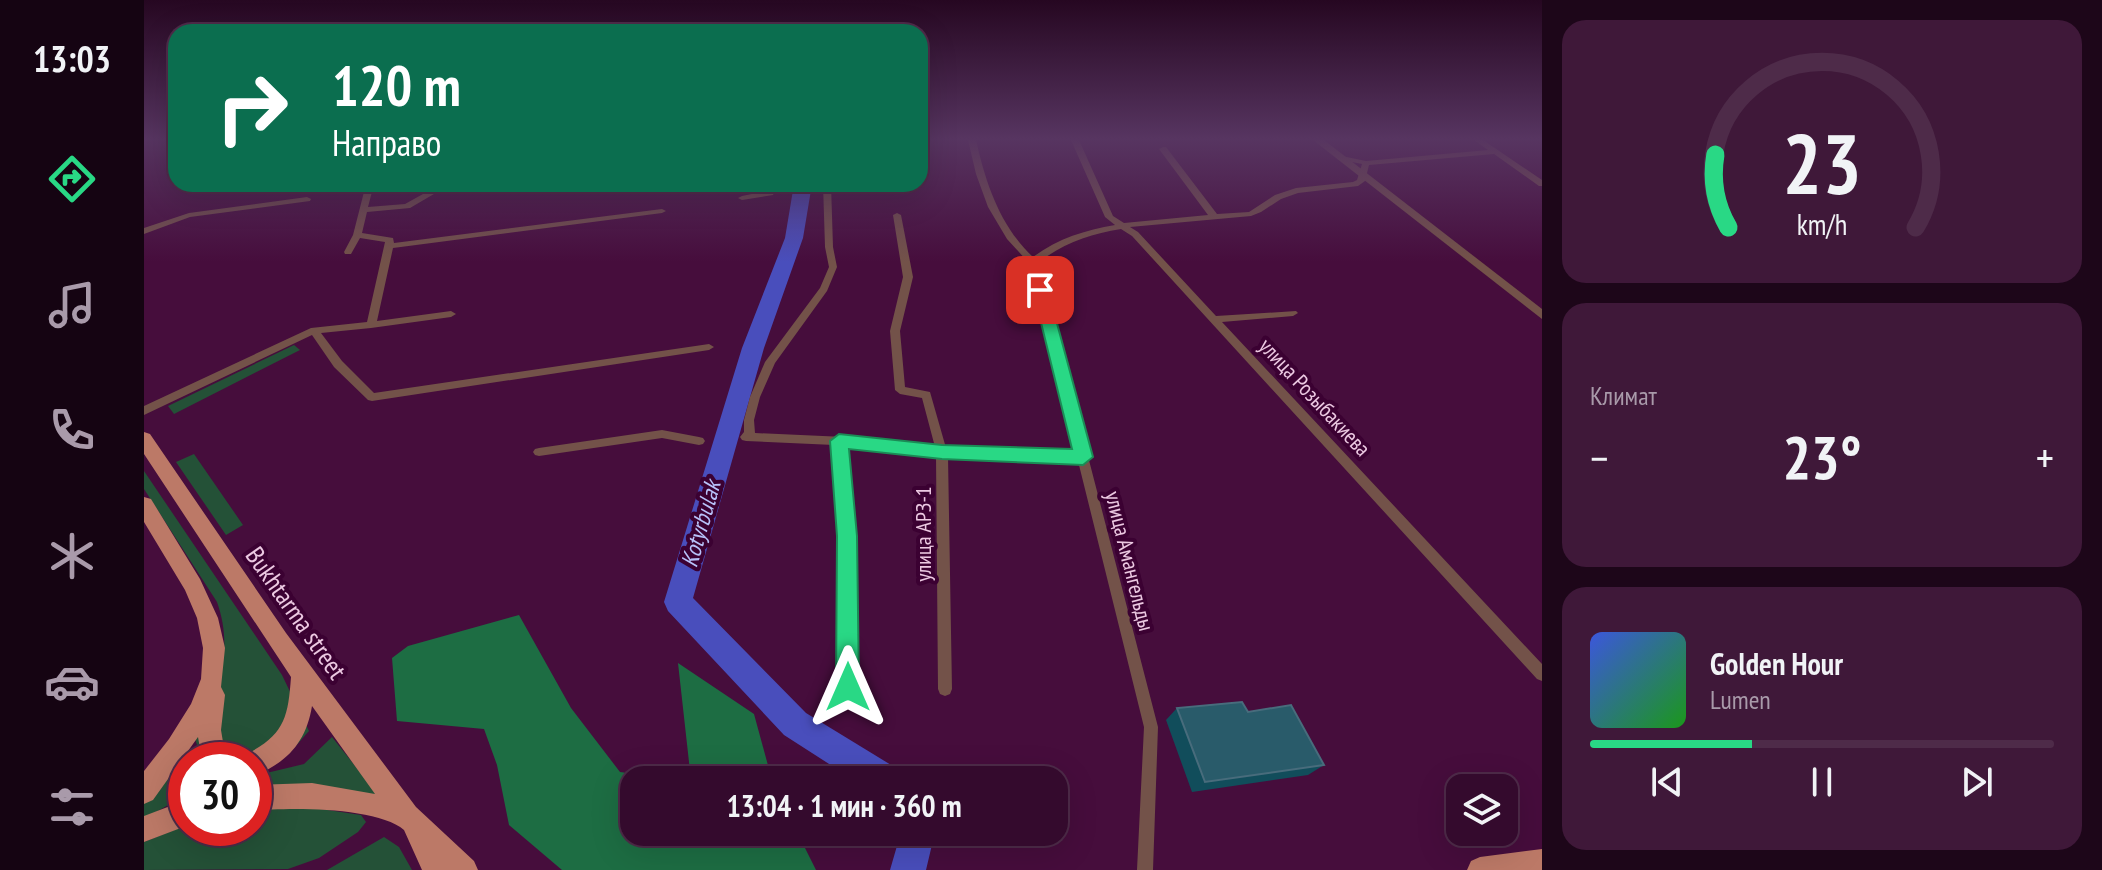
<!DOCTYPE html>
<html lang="ru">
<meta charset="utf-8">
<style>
:root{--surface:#340a2d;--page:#3f1839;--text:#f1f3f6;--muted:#a99aaa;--line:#4e2b49;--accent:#29d885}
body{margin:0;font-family:"PT Sans Narrow",sans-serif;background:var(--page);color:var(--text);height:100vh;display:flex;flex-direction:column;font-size:30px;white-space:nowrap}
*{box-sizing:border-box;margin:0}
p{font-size:26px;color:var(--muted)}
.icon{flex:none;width:44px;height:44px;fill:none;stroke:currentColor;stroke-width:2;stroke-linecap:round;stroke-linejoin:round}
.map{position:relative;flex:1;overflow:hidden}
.drawer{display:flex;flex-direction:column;gap:20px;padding:20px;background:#1d0619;width:560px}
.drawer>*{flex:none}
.guide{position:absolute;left:24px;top:24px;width:760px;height:168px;border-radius:24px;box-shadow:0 8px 32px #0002,0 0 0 2px var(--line);background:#0b6e4f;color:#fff;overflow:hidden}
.fabs{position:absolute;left:1302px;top:774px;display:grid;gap:16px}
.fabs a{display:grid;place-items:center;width:72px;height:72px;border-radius:16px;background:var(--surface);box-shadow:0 8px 32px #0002,0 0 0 2px var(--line);font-size:40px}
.speed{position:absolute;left:24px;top:742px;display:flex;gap:16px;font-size:40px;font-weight:700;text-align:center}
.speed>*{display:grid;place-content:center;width:104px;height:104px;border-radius:50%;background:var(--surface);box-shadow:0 8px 32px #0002,0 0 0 2px var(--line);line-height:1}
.speed .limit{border:12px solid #d22;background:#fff;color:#111}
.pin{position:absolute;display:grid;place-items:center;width:68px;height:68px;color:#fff;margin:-34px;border-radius:16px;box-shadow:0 4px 12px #0006}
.me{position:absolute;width:88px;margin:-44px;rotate:0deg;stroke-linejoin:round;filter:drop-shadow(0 0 6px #0008)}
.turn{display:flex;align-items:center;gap:28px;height:168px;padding:0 32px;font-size:36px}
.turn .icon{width:104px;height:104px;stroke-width:2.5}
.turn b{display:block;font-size:56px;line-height:68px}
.big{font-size:60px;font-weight:800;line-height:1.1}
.drawer .tile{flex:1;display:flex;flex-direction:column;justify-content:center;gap:12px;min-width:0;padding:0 28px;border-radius:24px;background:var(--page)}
.drawer .dial{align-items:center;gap:0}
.dial svg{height:208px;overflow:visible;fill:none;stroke:var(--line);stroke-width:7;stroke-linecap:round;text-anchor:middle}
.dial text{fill:var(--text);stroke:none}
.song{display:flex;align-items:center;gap:24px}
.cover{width:96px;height:96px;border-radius:12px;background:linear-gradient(135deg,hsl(230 70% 55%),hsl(120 70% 35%))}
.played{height:8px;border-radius:4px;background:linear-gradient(90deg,var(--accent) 35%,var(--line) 35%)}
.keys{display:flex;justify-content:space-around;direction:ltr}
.heat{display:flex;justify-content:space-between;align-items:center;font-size:44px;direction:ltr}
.trip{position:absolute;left:476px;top:766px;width:448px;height:80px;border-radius:24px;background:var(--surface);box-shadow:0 8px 32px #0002,0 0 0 2px var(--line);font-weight:800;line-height:80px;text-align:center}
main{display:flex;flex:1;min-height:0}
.dock{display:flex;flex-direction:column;width:144px;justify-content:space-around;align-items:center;background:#150412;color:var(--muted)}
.dock .icon{width:56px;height:56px}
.dock .selected{color:var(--accent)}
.dock b{font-size:36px;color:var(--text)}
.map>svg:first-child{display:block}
</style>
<main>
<nav class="dock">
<b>13:03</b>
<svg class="icon selected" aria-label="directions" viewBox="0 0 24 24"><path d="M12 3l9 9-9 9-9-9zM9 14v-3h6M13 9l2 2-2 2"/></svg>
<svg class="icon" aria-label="music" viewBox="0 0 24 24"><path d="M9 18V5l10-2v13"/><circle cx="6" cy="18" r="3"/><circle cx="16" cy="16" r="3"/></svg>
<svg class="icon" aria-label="phone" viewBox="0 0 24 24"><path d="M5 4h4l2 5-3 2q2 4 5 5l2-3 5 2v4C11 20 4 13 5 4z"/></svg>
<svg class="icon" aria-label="climate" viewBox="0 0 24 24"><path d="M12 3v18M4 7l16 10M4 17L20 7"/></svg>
<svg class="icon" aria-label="car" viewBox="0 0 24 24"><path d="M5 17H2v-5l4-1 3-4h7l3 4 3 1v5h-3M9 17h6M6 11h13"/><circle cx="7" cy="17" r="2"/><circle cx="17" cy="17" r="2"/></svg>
<svg class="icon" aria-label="filters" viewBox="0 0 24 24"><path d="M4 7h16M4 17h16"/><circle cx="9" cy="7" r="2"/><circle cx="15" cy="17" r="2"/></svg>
</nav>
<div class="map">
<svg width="1398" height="870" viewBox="0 0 1398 870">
<rect width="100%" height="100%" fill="#460d3c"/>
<path fill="#245137" d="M150,345L156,350L30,414L24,406Z
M50,454L99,525L82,535L32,462Z
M0,471L138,675L165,731C159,737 151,749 143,753C119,763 78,765 56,754L50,736C73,690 91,653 73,602L0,489Z
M188,737L240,802L110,789V776L160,764Z
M30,765L42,776V801L26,804L0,819V803Z
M157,806L217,815L222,822L214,832L175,858L144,869L0,870V842L42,825V828H110V809Z
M240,837L255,847L268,870H183Z"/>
<path fill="#1d6d43" d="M375,615L427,708L476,772L535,780H490V832H653L672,870H418L365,825L353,765L340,729L253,721L248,658L264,646Z
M534,663L610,714L628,780H547Z"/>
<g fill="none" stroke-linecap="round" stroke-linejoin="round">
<path fill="#494ebc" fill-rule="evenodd" d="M650,184H668L659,238L620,348L549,598L662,713L752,768L757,780H710L640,735L524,611L520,602L598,348L641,238Z
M757,832H791L782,870H746Z"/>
<path fill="#735249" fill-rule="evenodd" d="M824,140H832C842,184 856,226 889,257C913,239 941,230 971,225L961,217L927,140H935L969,216L980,223L1064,215L1015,149L1019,147H1022L1073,214L1105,212L1131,195L1152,188L1209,182L1213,180L1218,164L1193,159V155L1222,161L1344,150L1330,140H1339L1398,180V186H1395L1350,154L1225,165L1221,181L1214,186L1154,193L1137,199L1117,212L1107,216L986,227L994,232L1072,316L1152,311L1154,313L1149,316L1078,322L1398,664V681L1393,679L988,236L977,229C946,234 919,243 894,263L1014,727L1009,870H993L1000,727L934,461L804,457L808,689L806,694L801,696L796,694L794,689L792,456L723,446L701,445L709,536L711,687L709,692L704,694L699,692L697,687V536L690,445L602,441L598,440L596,437L600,432V420L606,397L621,362L676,288L685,267L681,247L679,184H687L689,247L693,267L683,291L631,363L616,397L610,420L611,433L723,438L791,447L778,398L756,394L751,390L746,331L759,277L749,215L753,213L757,215L769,277L756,331L761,387L786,392L802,448L932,452L885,263L863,239L844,207L832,174Z
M222,184H230L224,207L261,204L297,184H307L266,208L223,212L218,233L249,238L250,243L518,209L522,211L518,213L249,248L233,321L307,311L312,314L307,317L227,328L177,333L198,361L230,393L565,344L570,347L565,350L228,401L224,400L190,367L168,335L0,415V406L167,328L223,322L241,242L216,238L207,254H201L200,252L209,235Z
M626,184H634L629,195L598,200L594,198L598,196L623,191Z
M163,197L167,199L166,201L46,217L0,234V228L45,213Z
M518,430L555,437L559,438L561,441L559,444L555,445L518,438L395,456L391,455L389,452L391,449L395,448Z"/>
<path fill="#735249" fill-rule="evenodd" d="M1169,140H1180L1398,309V319Z"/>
<path fill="#bc7967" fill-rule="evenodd" d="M0,432L6,434L142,633L272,807L330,861L334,870H278L260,830C234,807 144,807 110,811V785L168,783L231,794L168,706C162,742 144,762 110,776V760H99L101,755C140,735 144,719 147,677L0,454Z
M0,497L7,499L56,579L74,618L81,648L77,687L81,695L77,730L82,760H58L54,737L9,800L0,804V771L25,739L47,704L57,679L59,648L53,618L41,590L0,522Z
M42,800V826L0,842V816Z
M1398,849V870H1323L1327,861L1336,857Z"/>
</g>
<path fill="#114d5b" d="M1033,708L1104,712L1180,765L1164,775L1048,792L1022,720Z"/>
<path fill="#295b6a" stroke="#486c7c" stroke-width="2" d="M1098,702L1104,712L1147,705L1180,765L1061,782L1033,708Z"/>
<linearGradient id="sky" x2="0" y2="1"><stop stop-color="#260721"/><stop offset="0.53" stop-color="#573561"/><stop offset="1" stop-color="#573561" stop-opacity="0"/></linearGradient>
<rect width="1398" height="262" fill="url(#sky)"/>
<path fill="#29d885" stroke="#1b8c56" stroke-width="2" d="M896,285L904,290L949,457L939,465L798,459L705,449L713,536L715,687L712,695L704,699L695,695L692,687L693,536L686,441L695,434L798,445L928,449L889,290Z"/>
<g text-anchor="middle" stroke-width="8" stroke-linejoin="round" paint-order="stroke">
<g font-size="22" fill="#ecc9e2" stroke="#3b0132">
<text transform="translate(1171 397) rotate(47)" y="8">улица Розыбакиева</text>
<text transform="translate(779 534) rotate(-90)" y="8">улица АРЗ-1</text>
<text transform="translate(986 561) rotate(76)" y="8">улица Амангельды</text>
</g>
<g font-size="24" font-style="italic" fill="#b7c1f9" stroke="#3b0132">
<text transform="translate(557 524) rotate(-74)" y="8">Kotyrbulak</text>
</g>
<g font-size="26" fill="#ecc9e2" stroke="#3b0132">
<text transform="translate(152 613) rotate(55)" y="9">Bukhtarma street</text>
</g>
</g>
</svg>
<div class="fabs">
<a><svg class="icon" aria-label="layers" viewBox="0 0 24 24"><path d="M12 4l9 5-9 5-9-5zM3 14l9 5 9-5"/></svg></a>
</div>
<div class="speed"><div class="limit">30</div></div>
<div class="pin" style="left:896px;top:290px;background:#d93025"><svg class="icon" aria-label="arrive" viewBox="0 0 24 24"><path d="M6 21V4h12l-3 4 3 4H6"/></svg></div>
<svg class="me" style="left:704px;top:687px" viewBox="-20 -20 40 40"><path d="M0-17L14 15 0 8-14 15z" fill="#29d885" stroke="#fff" stroke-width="4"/></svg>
<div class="trip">13:04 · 1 мин · 360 m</div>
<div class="guide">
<div class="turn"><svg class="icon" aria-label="right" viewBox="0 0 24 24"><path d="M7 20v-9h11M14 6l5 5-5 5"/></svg><div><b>120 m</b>Направо</div></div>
</div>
</div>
<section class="drawer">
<div class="tile dial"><svg viewBox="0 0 100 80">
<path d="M14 69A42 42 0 1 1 86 69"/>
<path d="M14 69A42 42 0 0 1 9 41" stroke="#29d885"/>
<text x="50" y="56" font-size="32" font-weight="700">23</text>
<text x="50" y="72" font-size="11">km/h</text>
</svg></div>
<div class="tile"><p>Климат</p>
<div class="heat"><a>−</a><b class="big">23°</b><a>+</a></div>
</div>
<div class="tile">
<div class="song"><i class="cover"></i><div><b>Golden Hour</b><p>Lumen</p></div></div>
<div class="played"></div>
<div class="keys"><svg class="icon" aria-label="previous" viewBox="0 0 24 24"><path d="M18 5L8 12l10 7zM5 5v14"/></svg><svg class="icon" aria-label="pause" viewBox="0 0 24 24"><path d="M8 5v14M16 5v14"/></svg><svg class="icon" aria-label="next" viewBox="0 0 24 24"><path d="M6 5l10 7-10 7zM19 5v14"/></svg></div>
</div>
</section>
</main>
